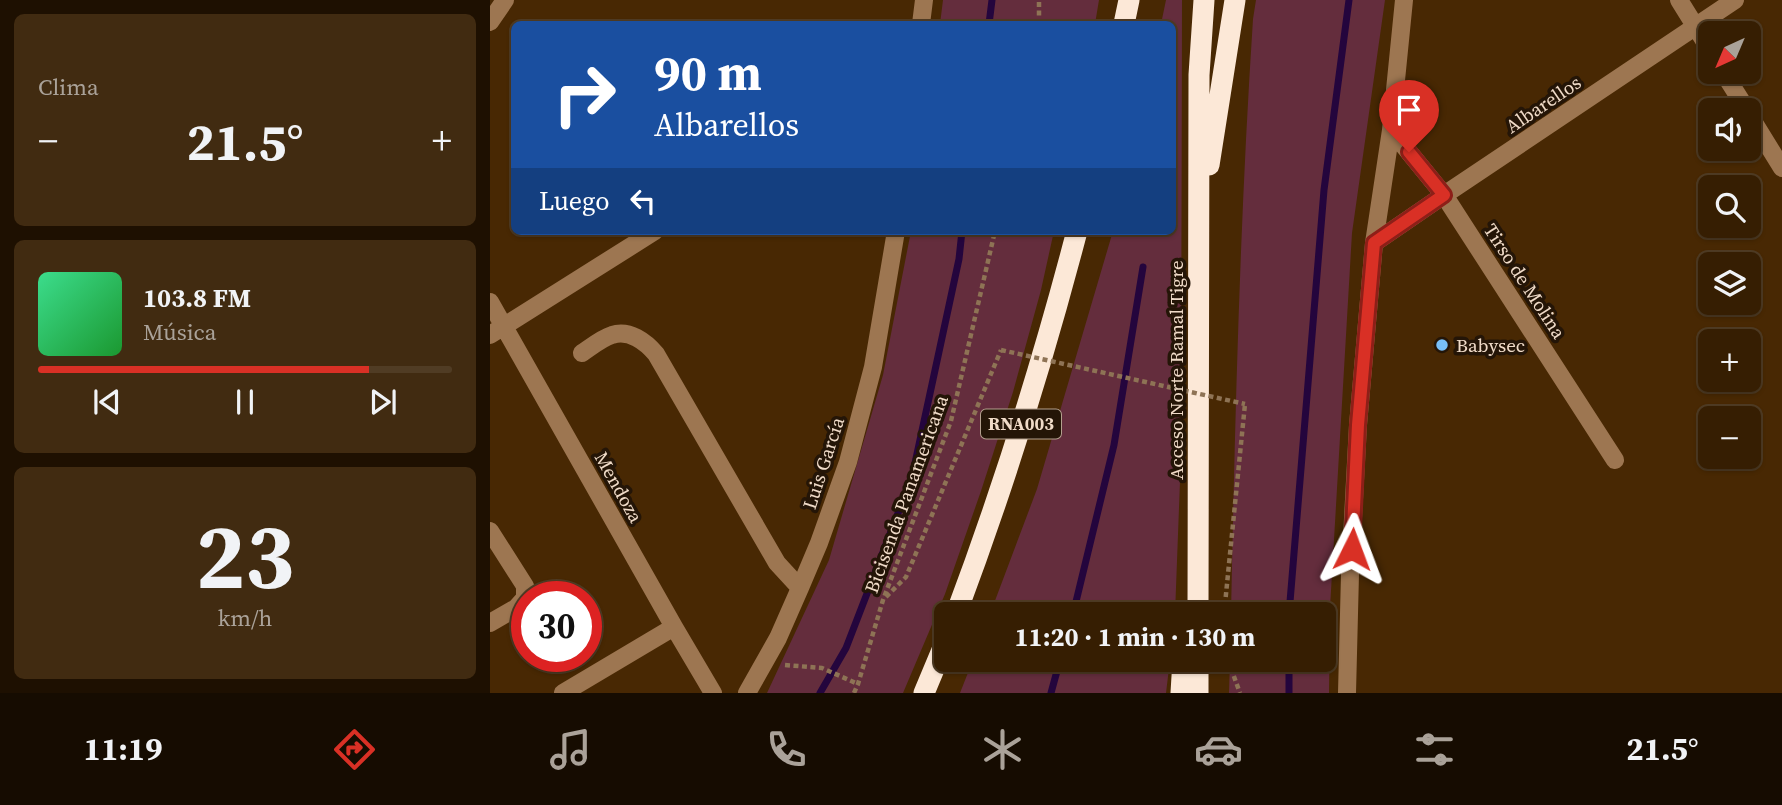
<!DOCTYPE html>
<html lang="es">
<meta charset="utf-8">
<style>
:root{--surface:#361e02;--page:#412b11;--text:#f1f3f6;--muted:#aaa299;--line:#503c24;--accent:#d93025}
body{margin:0;font-family:"Source Serif 4",serif;background:var(--page);color:var(--text);height:100vh;display:flex;flex-direction:column;font-size:26px;white-space:nowrap}
*{box-sizing:border-box;margin:0}
p{font-size:23px;color:var(--muted)}
.icon{flex:none;width:38px;height:38px;fill:none;stroke:currentColor;stroke-width:2;stroke-linecap:round;stroke-linejoin:round}
.map{position:relative;flex:1;overflow:hidden}
.side{display:flex;flex-direction:column;gap:14px;padding:14px;background:#1e1001;width:490px}
.side>*{flex:none}
.banner{position:absolute;left:21px;top:21px;width:665px;height:214px;border-radius:10px;box-shadow:0 2px 5px #0004,0 0 0 2px var(--line);background:#1a4fa0;color:#fff;overflow:hidden}
.needle{width:46px;rotate:224deg}
.tools{position:absolute;left:1208px;top:21px;display:grid;gap:14px}
.tools a{display:grid;place-items:center;width:63px;height:63px;border-radius:10px;background:var(--surface);box-shadow:0 2px 5px #0004,0 0 0 2px var(--line);font-size:35px}
.speed{position:absolute;left:21px;top:581px;display:flex;gap:14px;font-size:35px;font-weight:700;text-align:center}
.speed>*{display:grid;place-content:center;width:91px;height:91px;border-radius:50%;background:var(--surface);box-shadow:0 2px 5px #0004,0 0 0 2px var(--line);line-height:1}
.speed .limit{border:10px solid #d22;background:#fff;color:#111}
.pin{position:absolute;display:grid;place-items:center;width:60px;height:60px;color:#fff;margin:-72px -30px;border-radius:50% 50% 50% 0;rotate:-45deg;box-shadow:0 0 7px #0007}
.pin .icon{rotate:45deg}
.me{position:absolute;width:77px;margin:-38px;rotate:3deg;stroke-linejoin:round;filter:drop-shadow(0 0 5px #0008)}
.turn{display:flex;align-items:center;gap:24px;height:147px;padding:0 28px;font-size:32px}
.turn .icon{width:91px;height:91px;stroke-width:2.5}
.turn b{display:block;font-size:49px;line-height:60px}
.then{display:flex;align-items:center;height:66px;padding:0 28px;background:#0003;gap:14px;font-size:26px}
.big{font-size:52px;font-weight:700;line-height:1.1}
.side .tile{flex:1;display:flex;flex-direction:column;justify-content:center;gap:10px;min-width:0;padding:0 24px;border-radius:10px;background:var(--page)}
.side .dial{align-items:center;gap:0}
.dial b{font-size:91px;line-height:1}
.song{display:flex;align-items:center;gap:21px}
.cover{width:84px;height:84px;border-radius:10px;background:linear-gradient(135deg,hsl(150 70% 55%),hsl(130 70% 35%))}
.played{height:7px;border-radius:4px;background:linear-gradient(90deg,var(--accent) 80%,var(--line) 80%)}
.keys{display:flex;justify-content:space-around;direction:ltr}
.heat{display:flex;justify-content:space-between;align-items:center;font-size:38px;direction:ltr}
.trip{position:absolute;left:444px;top:602px;width:402px;height:70px;border-radius:10px;background:var(--surface);box-shadow:0 2px 5px #0004,0 0 0 2px var(--line);font-weight:700;line-height:70px;text-align:center}
.tabs{display:flex;height:112px;justify-content:space-around;align-items:center;background:#160c01;color:var(--muted)}
.tabs .icon{width:49px;height:49px}
.tabs .on{color:var(--accent)}
.tabs b{font-size:32px;color:var(--text)}
main{display:flex;flex:1;min-height:0}
.map>svg:first-child{display:block}
</style>
<main>
<section class="side">
<div class="tile"><p>Clima</p>
<div class="heat"><a>−</a><b class="big">21.5°</b><a>+</a></div>
</div>
<div class="tile">
<div class="song"><i class="cover"></i><div><b>103.8 FM</b><p>Música</p></div></div>
<div class="played"></div>
<div class="keys"><svg class="icon" aria-label="previous" viewBox="0 0 24 24"><path d="M18 5L8 12l10 7zM5 5v14"/></svg><svg class="icon" aria-label="pause" viewBox="0 0 24 24"><path d="M8 5v14M16 5v14"/></svg><svg class="icon" aria-label="next" viewBox="0 0 24 24"><path d="M6 5l10 7-10 7zM19 5v14"/></svg></div>
</div>
<div class="tile dial"><b>23</b><p>km/h</p></div>
</section>
<div class="map">
<svg width="1292" height="693" viewBox="0 0 1292 693">
<rect width="100%" height="100%" fill="#482803"/>
<path fill="#642d3d" d="M453,0H609L605,24H450Z
M676,0H692L691,455L685,614H500L547,489L623,231H682V24H671Z
M766,0H895L862,233L840,608L839,693H739L740,660H835V614H741C745,416 750,217 763,19Z
M421,231H564L551,290L523,392L491,491L455,594L413,693H277L339,560L393,375Z
M483,660H680L676,693H470Z"/>
<g fill="none" stroke-linecap="round" stroke-linejoin="round">
<path stroke="#24053d" stroke-width="7" d="M499,24L502,0
M583,614L624,445L653,267
M799,614L834,190L859,0
M799,660V693
M330,693L356,648L422,477L469,259L472,231
M561,693L570,660"/>
<path stroke="#8e7355" stroke-width="4.5" stroke-dasharray="5 3.5" stroke-linecap="butt" d="M549,24V0
M396,597L416,577L511,350
M734,614L755,404
M738,660L750,693
M295,665L332,668L368,684
M364,693L368,684L393,600L461,421L505,231"/>
<path stroke="#9d7651" stroke-width="18" d="M1189,0L1220,50
M0,22L15,0
M431,24L434,0
M1233,72L1257,110
M1258,113L1292,168
M901,130L954,195L1125,460
M884,243L954,195L1245,0
M0,302L184,627L223,693
M0,335L165,231
M92,353C101,347 112,338 122,335C139,329 156,342 166,354L287,563L310,588
M0,531L35,586V598L26,608L0,623
M73,693L184,627
M257,693L288,638L310,588L329,543L358,462L383,367L406,231
M857,693L860,574L868,425L884,243L901,130L914,0"/>
<path stroke="#fce8d7" stroke-width="21" d="M634,24L639,0
M719,165L745,0
M466,614C513,489 553,361 587,231
M708,614L709,75L714,0
M434,693L457,638
M691,693L693,660
M708,693V660"/>
<path stroke="#8e7355" stroke-width="4.5" stroke-dasharray="5 3.5" stroke-linecap="butt" d="M511,350L755,404"/>
</g>
<g fill="none" stroke-linecap="round" stroke-linejoin="round">
<g stroke="#8d1f18" stroke-width="18">
<path id="route" d="M862,549L868,425L884,243L954,195L919,152"/>
</g>
<use href="#route" stroke="#d93025" stroke-width="12"/>
</g>
<circle fill="#78bff7" stroke="#241507" stroke-width="2.5" cx="952" cy="345" r="7"/>
<g text-anchor="middle" stroke-width="7" stroke-linejoin="round" paint-order="stroke">
<rect fill="#241507" stroke="#b3a08e" stroke-width="2" x="491" y="409.5" width="80" height="29" rx="5"/>
<g font-size="18" font-weight="bold" fill="#f0dbc8">
<text x="531" y="430">RNA003</text>
</g>
<g font-size="19" fill="#f0dbc8" stroke="#241507">
<text transform="translate(1053 104) rotate(-34)" y="7">Albarellos</text>
<text transform="translate(1035 281) rotate(57)" y="7">Tirso de Molina</text>
<text transform="translate(686 370) rotate(-90)" y="7">Acceso Norte Ramal Tigre</text>
<text transform="translate(333 463) rotate(-72)" y="7">Luis García</text>
<text transform="translate(129 487) rotate(61)" y="7">Mendoza</text>
<text transform="translate(416 494) rotate(-70)" y="7">Bicisenda Panamericana</text>
</g>
<g font-size="19" fill="#f0dbc8" stroke="#241507" text-anchor="start">
<text x="966" y="352">Babysec</text>
</g>
</g>
</svg>
<div class="tools">
<a><svg class="needle" viewBox="-14 -14 28 28"><path d="M0-13l5 13h-10z" fill="#e53935"/><path d="M0 13l5-13h-10z" fill="#aaa299"/></svg></a>
<a><svg class="icon" aria-label="sound" viewBox="0 0 24 24"><path d="M4 9h4l5-4v14l-5-4H4zM17 9q2 3 0 6"/></svg></a>
<a><svg class="icon" aria-label="search" viewBox="0 0 24 24"><circle cx="10" cy="10" r="6"/><path d="M15 15l6 6"/></svg></a>
<a><svg class="icon" aria-label="layers" viewBox="0 0 24 24"><path d="M12 4l9 5-9 5-9-5zM3 14l9 5 9-5"/></svg></a>
<a>+</a>
<a>−</a>
</div>
<div class="speed"><div class="limit">30</div></div>
<div class="pin" style="left:919px;top:152px;background:#d93025"><svg class="icon" aria-label="arrive" viewBox="0 0 24 24"><path d="M6 21V4h12l-3 4 3 4H6"/></svg></div>
<svg class="me" style="left:862px;top:549px" viewBox="-20 -20 40 40"><path d="M0-17L14 15 0 8-14 15z" fill="#d93025" stroke="#fff" stroke-width="4"/></svg>
<div class="trip">11:20 · 1 min · 130 m</div>
<div class="banner">
<div class="turn"><svg class="icon" aria-label="right" viewBox="0 0 24 24"><path d="M7 20v-9h11M14 6l5 5-5 5"/></svg><div><b>90 m</b>Albarellos</div></div>
<div class="then">Luego<svg class="icon" aria-label="left" viewBox="0 0 24 24"><path d="M17 20v-9H6M10 6l-5 5 5 5"/></svg></div>
</div>
</div>
</main>
<nav class="tabs">
<b>11:19</b>
<svg class="icon on" aria-label="directions" viewBox="0 0 24 24"><path d="M12 3l9 9-9 9-9-9zM9 14v-3h6M13 9l2 2-2 2"/></svg>
<svg class="icon" aria-label="music" viewBox="0 0 24 24"><path d="M9 18V5l10-2v13"/><circle cx="6" cy="18" r="3"/><circle cx="16" cy="16" r="3"/></svg>
<svg class="icon" aria-label="phone" viewBox="0 0 24 24"><path d="M5 4h4l2 5-3 2q2 4 5 5l2-3 5 2v4C11 20 4 13 5 4z"/></svg>
<svg class="icon" aria-label="climate" viewBox="0 0 24 24"><path d="M12 3v18M4 7l16 10M4 17L20 7"/></svg>
<svg class="icon" aria-label="car" viewBox="0 0 24 24"><path d="M5 17H2v-5l4-1 3-4h7l3 4 3 1v5h-3M9 17h6M6 11h13"/><circle cx="7" cy="17" r="2"/><circle cx="17" cy="17" r="2"/></svg>
<svg class="icon" aria-label="filters" viewBox="0 0 24 24"><path d="M4 7h16M4 17h16"/><circle cx="9" cy="7" r="2"/><circle cx="15" cy="17" r="2"/></svg>
<b>21.5°</b>
</nav>
